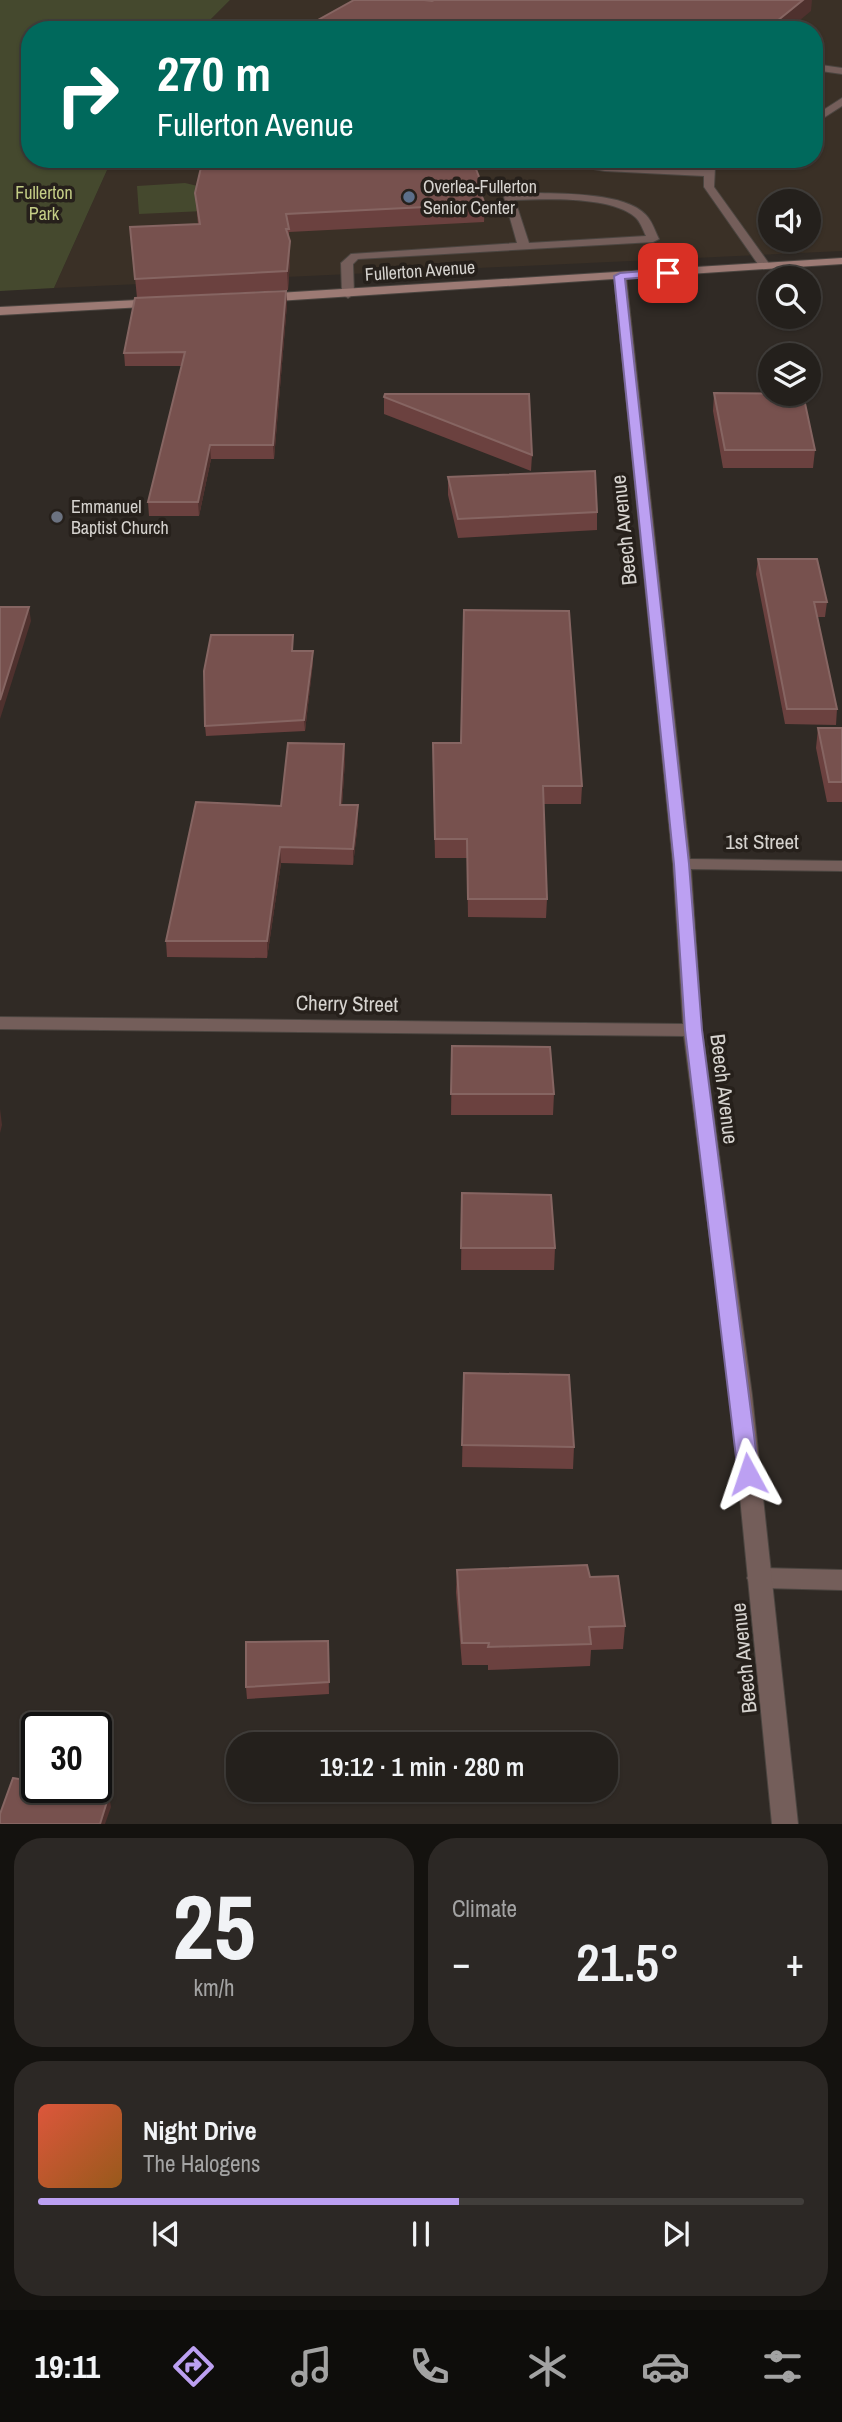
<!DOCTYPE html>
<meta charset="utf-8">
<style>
:root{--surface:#24201c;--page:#2c2825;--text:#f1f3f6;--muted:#a3a3a3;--line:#413e3b;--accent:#bca0f2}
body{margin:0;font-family:"Archivo Narrow",sans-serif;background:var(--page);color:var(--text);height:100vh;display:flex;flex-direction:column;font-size:26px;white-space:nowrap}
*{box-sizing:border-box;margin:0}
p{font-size:23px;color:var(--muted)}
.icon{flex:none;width:38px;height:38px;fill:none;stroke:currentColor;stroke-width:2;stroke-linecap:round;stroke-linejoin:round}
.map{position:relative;height:1824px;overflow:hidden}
.drawer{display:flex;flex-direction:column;gap:14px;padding:14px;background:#14120f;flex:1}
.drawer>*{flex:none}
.top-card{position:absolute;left:21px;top:21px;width:802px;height:147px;border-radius:28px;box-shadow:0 2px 5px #0004,0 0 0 2px var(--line);background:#00695c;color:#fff;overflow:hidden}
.buttons{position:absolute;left:758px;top:189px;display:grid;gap:14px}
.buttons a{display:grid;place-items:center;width:63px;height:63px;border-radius:50%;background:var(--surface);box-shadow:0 2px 5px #0004,0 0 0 2px var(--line);font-size:35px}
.speed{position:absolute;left:21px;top:1712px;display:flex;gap:14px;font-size:35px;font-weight:700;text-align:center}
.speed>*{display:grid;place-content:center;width:91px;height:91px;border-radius:50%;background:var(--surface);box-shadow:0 2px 5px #0004,0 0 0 2px var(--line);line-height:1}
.speed .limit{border:4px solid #111;border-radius:10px;background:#fff;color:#111}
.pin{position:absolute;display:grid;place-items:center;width:60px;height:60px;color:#fff;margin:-30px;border-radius:14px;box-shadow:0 4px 10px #0006}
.me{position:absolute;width:77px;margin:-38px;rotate:355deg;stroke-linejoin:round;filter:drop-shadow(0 0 5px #0008)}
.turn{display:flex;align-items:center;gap:24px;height:147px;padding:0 21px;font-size:32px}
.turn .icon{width:91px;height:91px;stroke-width:2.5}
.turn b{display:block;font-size:49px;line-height:60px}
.big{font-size:52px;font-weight:600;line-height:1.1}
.drawer .tile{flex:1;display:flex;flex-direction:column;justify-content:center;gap:10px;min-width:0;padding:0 24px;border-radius:28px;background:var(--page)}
.drawer .dial{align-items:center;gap:0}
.dial b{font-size:91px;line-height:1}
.song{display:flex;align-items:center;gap:21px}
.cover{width:84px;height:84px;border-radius:10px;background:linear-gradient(135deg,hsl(10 70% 55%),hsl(30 70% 35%))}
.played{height:7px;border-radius:4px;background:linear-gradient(90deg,var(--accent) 55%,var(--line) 55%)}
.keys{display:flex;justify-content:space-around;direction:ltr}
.heat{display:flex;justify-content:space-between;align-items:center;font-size:38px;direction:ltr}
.drawer .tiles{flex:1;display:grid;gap:14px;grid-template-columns:1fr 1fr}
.tile:last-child{grid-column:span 2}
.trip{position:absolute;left:226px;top:1732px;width:392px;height:70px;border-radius:28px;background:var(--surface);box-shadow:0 2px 5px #0004,0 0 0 2px var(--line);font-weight:600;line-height:70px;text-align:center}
.dock{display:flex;height:112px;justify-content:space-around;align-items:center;background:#0e0d0b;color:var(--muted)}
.dock .icon{width:49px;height:49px}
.dock .on{color:var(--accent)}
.dock b{font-size:32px;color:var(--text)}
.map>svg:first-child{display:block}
</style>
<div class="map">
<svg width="842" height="1824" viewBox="0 0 842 1824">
<rect width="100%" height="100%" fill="#302a25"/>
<path fill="#3a3026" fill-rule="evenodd" d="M230,0H842V251L54,288L112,159H814V30H200ZM770,201H808V240H770Z"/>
<path fill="#45492e" d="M0,0H230L200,30H30V159H112L54,288L0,291Z
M185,183L202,187L204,211L139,214L137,186Z"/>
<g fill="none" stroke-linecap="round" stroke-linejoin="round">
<g stroke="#4b4540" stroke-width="2">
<path id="lane" d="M814,64L842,68V74L814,70Z
M842,98V106L814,124V116Z
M536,159L705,170L714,159H727L715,168L714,187L770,265L760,267L704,187V176L605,171Z
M539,193C566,194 626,193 646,215C652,221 655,231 659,239L653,242L358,259L353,264L354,294L348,298L342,294L341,263L351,254L517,243L504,197L509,194ZM515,200C546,199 611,196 635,217C640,221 643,230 646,236L529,243Z
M759,1568L842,1570V1590L759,1588L751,1585L747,1578L751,1571Z"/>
</g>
<g stroke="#4b4540" stroke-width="2">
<path id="street" d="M620,272L626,276L690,859L842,861V871L691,869L702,1030L752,1395L798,1824H772L730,1395L684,1036L0,1029V1017L683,1024L673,864L614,276Z"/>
</g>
<g stroke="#4b4540" stroke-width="2">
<path id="secondary" d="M842,258V264L262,302L256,298L262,294Z
M157,299L163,303L161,306L0,315V307Z"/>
</g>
<use href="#lane" fill="#745e5a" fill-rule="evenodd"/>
<use href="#street" fill="#745e5a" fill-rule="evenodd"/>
<use href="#secondary" fill="#9c7a74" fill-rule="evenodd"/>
</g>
<path fill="#6b413f" d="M483,187L482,198L485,204L484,222L289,232L290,260L288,290L137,298L132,246L198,224L195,193Z
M286,291L287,304L274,459H211L199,516H149L148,502L182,366H125L124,353Z
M714,393L815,450L813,468H723L713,411Z
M384,397L532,455L531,471L384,414Z
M448,477L597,512V530L458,538L448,495Z
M758,559L827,602L825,617H817L837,709L836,725L785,724L756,574Z
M293,651H313V662L305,731L206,736L205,726Z
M818,728H842V802H827L816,748Z
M344,744L345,760L342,805L358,822L353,865L281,863L267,958L167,957L166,941L281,806Z
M433,761L582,786L581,804H543L547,899L546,918L468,917L467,858H435Z
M452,1046L554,1094L553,1115H451Z
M462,1193L555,1248L554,1270H461Z
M464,1373L574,1447L573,1469L462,1467Z
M457,1570L590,1577L625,1626L623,1649L591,1650L590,1666L488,1670V1665H462L456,1592Z
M328,1641L329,1694L247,1699L246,1687Z"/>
<path fill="#4f312e" d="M803,0H812L811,11L788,30H766Z
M290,241V260L288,290L287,271Z
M286,291L287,304L274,459L273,445Z
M210,445L211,459L199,516L198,502Z
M29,607L31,621L0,719V700Z
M313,651V662L305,731L304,720Z
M344,744L345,760L341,821L340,805Z
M358,805V822L353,865V849Z
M280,847L281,863L267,958V941Z
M0,1109L2,1125L0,1133Z
M109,1795L111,1807L105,1824H100Z"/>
<path fill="#77514e" stroke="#866562" stroke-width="2" d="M354,0H424L432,1L434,0H803L766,30H300Z
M203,159H472L483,187H478L485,204L286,214L289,229H286L290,241L287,271L135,279L130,227L200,224L195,193Z
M286,291L273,445H210L198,502H148L185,352L124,353L135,298Z
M714,393L803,394L815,450H725Z
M385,394H529L532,455L384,397Z
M595,471L597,512L458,519L448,477Z
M758,559H817L827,602H814L837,709H787Z
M0,607H29L0,700Z
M464,610L569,611L582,786H543L547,899H468L467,839H435L433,743H461Z
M211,635H293L292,651H313L304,720L205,726L204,671Z
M818,728H842V782H829Z
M288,743L344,744L340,805H358L353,849L280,847L267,941H166L196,802L281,806Z
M452,1046L550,1047L554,1094H451Z
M462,1193L551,1195L555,1248H461Z
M464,1373L569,1375L574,1447L462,1445Z
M587,1565L590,1577L618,1576L625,1626L589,1627L591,1644L488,1647L489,1643H462L457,1570Z
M328,1641L329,1682L246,1687V1642Z
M13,1778L37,1782V1787H63L109,1795L100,1824H0V1814Z"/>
<path fill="#bca0f2" stroke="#7a689d" stroke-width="2" d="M668,269L672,270V275L625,279L689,864L702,1030L759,1474L756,1479H741L738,1474L685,1030L674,864L614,276L620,273Z"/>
<circle fill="#5c6f8a" stroke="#26201b" stroke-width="2.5" cx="409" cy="197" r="7"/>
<circle fill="#6b7280" stroke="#26201b" stroke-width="2.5" cx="57" cy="517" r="7"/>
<g text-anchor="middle" stroke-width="7" stroke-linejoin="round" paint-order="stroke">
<g font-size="18" fill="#d6d3cf" stroke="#26201b" text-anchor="start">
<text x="423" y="193">Overlea-Fullerton<tspan x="423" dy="21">Senior Center</tspan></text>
<text x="71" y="513">Emmanuel<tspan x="71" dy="21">Baptist Church</tspan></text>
</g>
<g font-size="18" fill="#c4ce86" stroke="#26201b">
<text x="44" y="199">Fullerton<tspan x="44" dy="21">Park</tspan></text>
</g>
<g font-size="18" fill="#d6d3cf" stroke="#26201b">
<text transform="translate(420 271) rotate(-4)" y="6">Fullerton Avenue</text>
</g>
<g font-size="21" fill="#d6d3cf" stroke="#26201b">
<text transform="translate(624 530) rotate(-96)" y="7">Beech Avenue</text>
<text x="762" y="849">1st Street</text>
<text transform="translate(347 1004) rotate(1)" y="7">Cherry Street</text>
<text transform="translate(724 1089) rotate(83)" y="7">Beech Avenue</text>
<text transform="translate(744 1658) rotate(-96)" y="7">Beech Avenue</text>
</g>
</g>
</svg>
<div class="buttons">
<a><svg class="icon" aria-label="sound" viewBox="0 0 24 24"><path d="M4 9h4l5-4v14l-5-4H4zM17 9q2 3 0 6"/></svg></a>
<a><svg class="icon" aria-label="search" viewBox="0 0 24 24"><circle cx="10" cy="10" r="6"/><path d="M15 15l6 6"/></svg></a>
<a><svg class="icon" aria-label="layers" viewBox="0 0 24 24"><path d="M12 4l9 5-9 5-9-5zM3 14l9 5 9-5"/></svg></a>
</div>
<div class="speed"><div class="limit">30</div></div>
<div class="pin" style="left:668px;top:273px;background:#d93025"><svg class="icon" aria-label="arrive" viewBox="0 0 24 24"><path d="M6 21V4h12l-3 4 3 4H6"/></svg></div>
<svg class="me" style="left:748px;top:1474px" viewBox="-20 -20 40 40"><path d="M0-17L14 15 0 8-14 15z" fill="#bca0f2" stroke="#fff" stroke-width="4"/></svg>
<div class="trip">19:12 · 1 min · 280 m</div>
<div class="top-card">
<div class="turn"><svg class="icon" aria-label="right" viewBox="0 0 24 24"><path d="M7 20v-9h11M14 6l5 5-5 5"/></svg><div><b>270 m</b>Fullerton Avenue</div></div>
</div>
</div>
<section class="drawer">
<div class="tiles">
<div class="tile dial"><b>25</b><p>km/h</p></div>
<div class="tile"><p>Climate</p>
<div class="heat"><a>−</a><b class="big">21.5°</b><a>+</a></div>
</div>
<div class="tile">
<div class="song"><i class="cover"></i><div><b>Night Drive</b><p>The Halogens</p></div></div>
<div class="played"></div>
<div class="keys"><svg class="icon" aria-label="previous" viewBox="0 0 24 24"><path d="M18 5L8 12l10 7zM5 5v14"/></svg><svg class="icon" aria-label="pause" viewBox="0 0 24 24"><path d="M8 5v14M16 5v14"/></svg><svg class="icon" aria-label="next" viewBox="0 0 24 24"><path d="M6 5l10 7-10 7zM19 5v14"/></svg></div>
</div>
</div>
</section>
<nav class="dock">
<b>19:11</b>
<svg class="icon on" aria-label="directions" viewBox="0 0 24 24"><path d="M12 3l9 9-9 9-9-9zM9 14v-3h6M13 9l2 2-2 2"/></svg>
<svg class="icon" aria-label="music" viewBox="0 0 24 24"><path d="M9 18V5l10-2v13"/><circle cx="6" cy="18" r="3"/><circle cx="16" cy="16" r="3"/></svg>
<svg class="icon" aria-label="phone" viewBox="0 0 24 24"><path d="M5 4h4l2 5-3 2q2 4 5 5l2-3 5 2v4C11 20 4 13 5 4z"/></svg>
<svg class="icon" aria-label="climate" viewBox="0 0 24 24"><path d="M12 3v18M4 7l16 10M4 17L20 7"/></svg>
<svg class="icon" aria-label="car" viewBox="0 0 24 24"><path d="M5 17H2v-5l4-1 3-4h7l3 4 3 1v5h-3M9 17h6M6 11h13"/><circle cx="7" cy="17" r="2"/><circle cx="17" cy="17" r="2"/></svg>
<svg class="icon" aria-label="filters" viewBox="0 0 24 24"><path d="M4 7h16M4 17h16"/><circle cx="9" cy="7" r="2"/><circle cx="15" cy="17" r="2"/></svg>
</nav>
